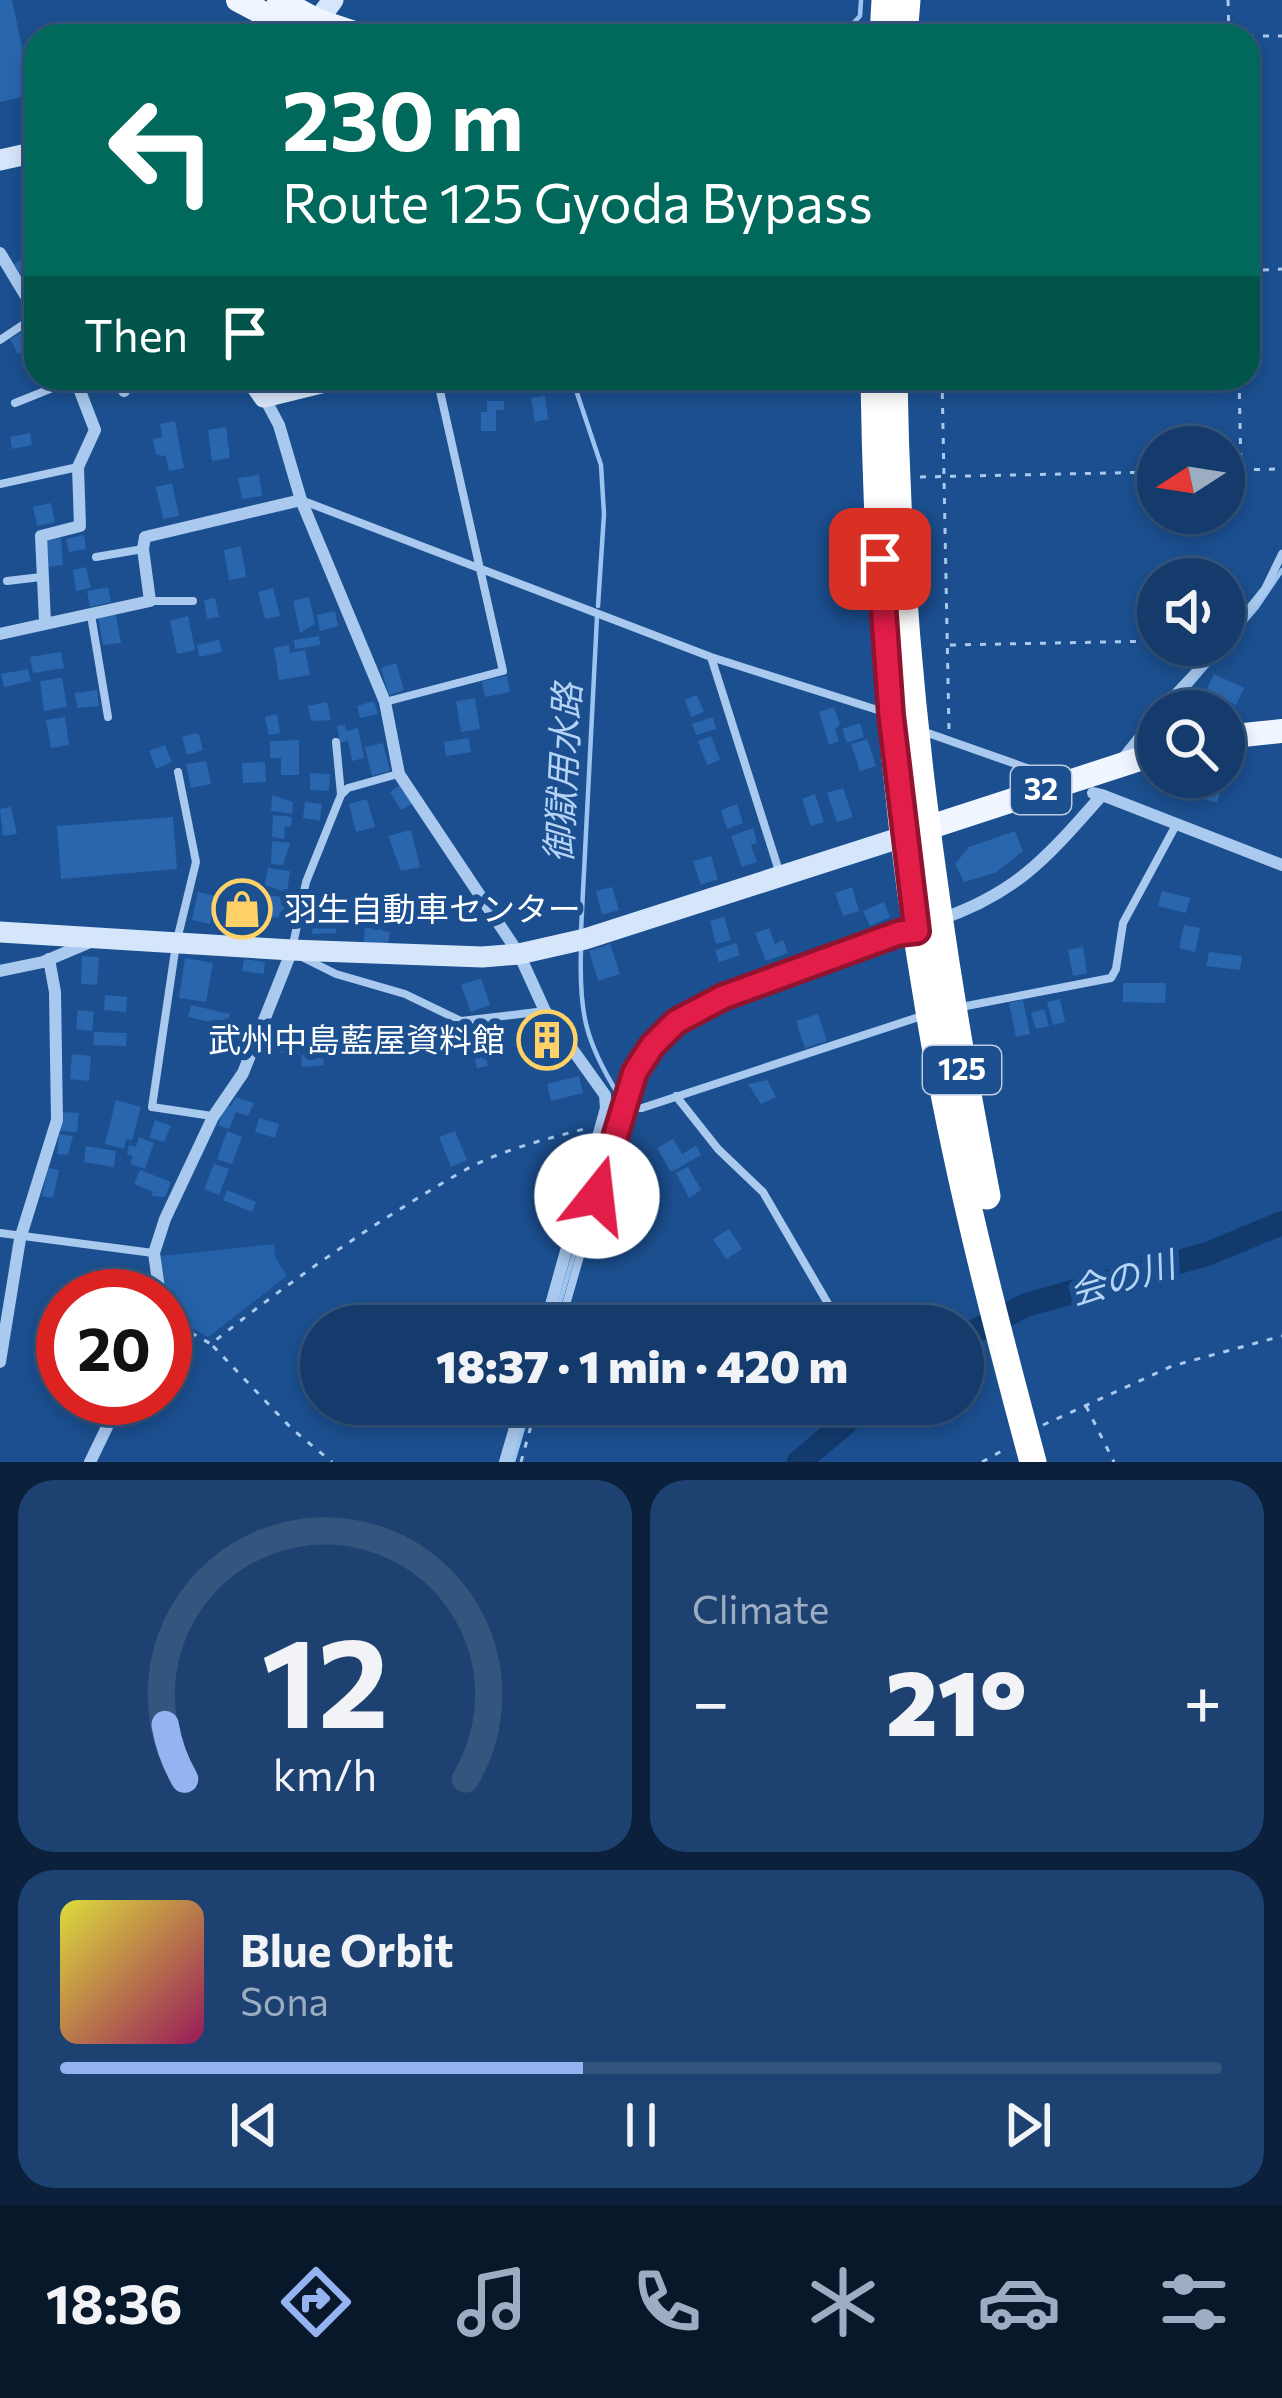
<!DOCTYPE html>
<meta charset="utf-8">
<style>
:root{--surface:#143b6b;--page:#1d4271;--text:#f1f3f6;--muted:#9dadc1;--line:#33557e;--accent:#95b2f1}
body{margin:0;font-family:Commissioner,"Noto Sans JP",sans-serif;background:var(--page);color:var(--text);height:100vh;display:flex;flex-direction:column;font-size:45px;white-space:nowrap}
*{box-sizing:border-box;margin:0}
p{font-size:39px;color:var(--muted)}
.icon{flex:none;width:66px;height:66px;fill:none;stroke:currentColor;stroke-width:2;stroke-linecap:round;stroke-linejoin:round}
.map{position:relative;height:1462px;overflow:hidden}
.panel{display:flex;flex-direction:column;gap:18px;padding:18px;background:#0b203b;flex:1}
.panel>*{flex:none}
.guide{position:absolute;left:24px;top:24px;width:1236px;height:366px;border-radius:36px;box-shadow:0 6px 18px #0003,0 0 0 3px var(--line);background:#00695c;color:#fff;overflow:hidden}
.needle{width:78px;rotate:258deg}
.controls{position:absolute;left:1137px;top:426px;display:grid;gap:24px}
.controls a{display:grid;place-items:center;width:108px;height:108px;border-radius:50%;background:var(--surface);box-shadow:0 6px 18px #0003,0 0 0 3px var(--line);font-size:60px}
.speed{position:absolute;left:36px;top:1269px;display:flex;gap:24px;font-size:60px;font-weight:700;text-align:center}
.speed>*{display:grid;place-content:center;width:156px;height:156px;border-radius:50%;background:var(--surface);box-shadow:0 6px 18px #0003,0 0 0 3px var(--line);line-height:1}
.speed .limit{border:18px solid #d22;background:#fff;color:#111}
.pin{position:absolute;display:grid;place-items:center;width:102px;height:102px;color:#fff;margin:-51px;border-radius:24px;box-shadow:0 6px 18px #0006}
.me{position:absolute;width:132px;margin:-66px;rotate:16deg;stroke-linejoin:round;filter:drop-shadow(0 0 9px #0008)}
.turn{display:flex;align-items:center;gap:42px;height:252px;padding:0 60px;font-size:54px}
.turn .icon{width:156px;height:156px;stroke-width:2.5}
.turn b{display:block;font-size:84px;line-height:102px}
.then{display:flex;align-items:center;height:114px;padding:0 60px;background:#0003;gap:24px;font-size:45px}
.big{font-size:90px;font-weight:800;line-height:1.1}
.panel .widget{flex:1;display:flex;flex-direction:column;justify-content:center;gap:18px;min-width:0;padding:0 42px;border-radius:36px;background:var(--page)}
.panel .dial{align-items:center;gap:0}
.dial svg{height:312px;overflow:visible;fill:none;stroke:var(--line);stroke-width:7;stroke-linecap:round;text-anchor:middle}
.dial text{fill:var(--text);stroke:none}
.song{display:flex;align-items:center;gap:36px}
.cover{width:144px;height:144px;border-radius:18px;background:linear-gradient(135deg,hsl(60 70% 55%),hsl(330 70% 35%))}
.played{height:12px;border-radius:6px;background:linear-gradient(90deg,var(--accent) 45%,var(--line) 45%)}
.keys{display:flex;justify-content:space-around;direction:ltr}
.heat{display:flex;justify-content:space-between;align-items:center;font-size:66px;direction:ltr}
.panel .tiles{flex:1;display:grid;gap:18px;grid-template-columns:1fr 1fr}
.widget:last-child{grid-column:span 2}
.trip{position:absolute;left:300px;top:1305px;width:684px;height:120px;border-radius:60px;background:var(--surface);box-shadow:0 6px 18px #0003,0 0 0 3px var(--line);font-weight:800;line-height:120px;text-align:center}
.tab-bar{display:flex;height:192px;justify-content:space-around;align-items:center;background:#08182b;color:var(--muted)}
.tab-bar .icon{width:84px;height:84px}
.tab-bar .selected{color:var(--accent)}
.tab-bar b{font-size:54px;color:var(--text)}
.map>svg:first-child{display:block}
</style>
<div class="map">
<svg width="1282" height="1462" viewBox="0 0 1282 1462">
<rect width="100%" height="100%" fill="#1b4f8f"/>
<path fill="#2461a8" d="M274,1244L276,1258L287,1276L208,1337L165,1312L161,1256Z"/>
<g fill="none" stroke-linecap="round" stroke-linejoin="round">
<path stroke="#9cc4f0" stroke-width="4.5" d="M841,36L860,16L861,0
M572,378L601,465L604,514L598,606
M1168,711L1257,607L1282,570
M1146,738L1158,723
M581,931L597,617
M581,950C579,1012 585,1041 618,1094
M618,1094C627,1072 639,1048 656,1030C705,979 829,950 896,928
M553,1326L616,1111
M513,1462L530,1404"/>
<path stroke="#123a6d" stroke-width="24" d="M963,1337L1026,1305L1207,1254L1282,1223
M799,1462L868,1404"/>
</g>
<path fill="#2a66ad" d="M0,0H12L32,95L0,102Z
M29,254L36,273L25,280L14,264Z
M28,329L36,344L18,354L10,339Z
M545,396L548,419L535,422L531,398Z
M487,401H504V410H496V431H481V412H487Z
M175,421L184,468L169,471L166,456L156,455L153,439L162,437L160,424Z
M226,427L230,458L212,461L208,430Z
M30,433L32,445L12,449L10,437Z
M259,475L262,496L242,499L238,478Z
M172,483L179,516L163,519L156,487Z
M51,503L55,522L37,526L33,507Z
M84,535L86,549L69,552L66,539Z
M61,538L63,565L48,567L46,541Z
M241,546L246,577L229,580L224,550Z
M86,567L91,588L76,591L73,570Z
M108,587L111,602L90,607L87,591Z
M273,588L280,616L265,619L258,592Z
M309,597L315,624L300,633L293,601Z
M215,598L219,617L207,619L204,600Z
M335,611L338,626L320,631L317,615Z
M116,615L121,643L103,645L98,617Z
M188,616L195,650L177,654L170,621Z
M319,636L320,645L295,649L294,640Z
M219,640L222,652L199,657L197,645Z
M289,645L290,653L305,650L310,675L279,680L274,648Z
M61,652L64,668L33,673L30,657Z
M396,663L404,690L389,695L381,668Z
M28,669L31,681L4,687L1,674Z
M1214,674L1244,688L1236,705L1206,691Z
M507,676L510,692L485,697L482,681Z
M62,678L67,707L44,711L40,681Z
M97,690L99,706L77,708L75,693Z
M697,695L704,712L691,717L685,700Z
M475,698L480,729L461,732L456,701Z
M374,701L378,714L360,718L357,706Z
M327,702L331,720L311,721L308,706Z
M834,707L840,725L835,729L839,741L829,745L819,712Z
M277,714L280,733L269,735L265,717Z
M65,717L69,745L51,748L46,720Z
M713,717L716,729L696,735L692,724Z
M860,723L864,737L847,743L842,729Z
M345,725L346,731L358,728L364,758L352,761L348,741L340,743L337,726Z
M194,733L199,735L203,750L187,755L182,737Z
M711,736L720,760L707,765L698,741Z
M469,738L471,752L446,756L444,742Z
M867,739L876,766L860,771L851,744Z
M299,740V775H281V758H270V741Z
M383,743L390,771L372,776L365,747Z
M165,745L172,762L156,769L149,751Z
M206,761L211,784L191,788L186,764Z
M265,762L266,782L243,783L242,763Z
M310,773L330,774L329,791L310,790Z
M1211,779L1223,782L1217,803L1204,799Z
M400,785L412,804L401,810L390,792Z
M843,788L853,817L837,822L827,793Z
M815,794L824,822L811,826L802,799Z
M272,795L293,802L292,814L271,811Z
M367,799L375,827L356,832L349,804Z
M305,802L322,804L320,821L303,818Z
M737,804L743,823L727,829L721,810Z
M11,807L17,834L3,836L0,809Z
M273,815L292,817L291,827L285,826L284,839L272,837Z
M173,817L177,869L61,879L57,826Z
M753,828L757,843L751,845L757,862L742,867L731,836Z
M411,830L420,867L401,871L388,836Z
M1015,831L1023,851L995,873L964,882L955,864L969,847Z
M272,841L290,843L283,865L271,864Z
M711,856L718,879L701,885L693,861Z
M268,868L290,871L287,893L265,885Z
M612,887L619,910L602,915L596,891Z
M852,887L859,911L843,916L835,893Z
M227,891L258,895L255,923L242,921L240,937L222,934Z
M1162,891L1190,898L1186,913L1158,906Z
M198,892L216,896L210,924L192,920Z
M262,895L293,898L291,919L260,916Z
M884,902L890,917L870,926L863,911Z
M334,905L336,933L312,934L311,907Z
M724,917L731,940L716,944L710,921Z
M365,920H382V931L390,932L388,944L364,943Z
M1184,925L1200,928L1195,952L1179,948Z
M769,928L775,944L783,940L788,953L766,961L755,933Z
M736,943L740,955L719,962L715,950Z
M610,944L620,974L598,981L589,951Z
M1083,947L1087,973L1073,976L1068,950Z
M1209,952L1242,956L1240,970L1206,966Z
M82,956L99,957L97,985L81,984Z
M185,958L213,963L206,1002L179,998Z
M244,959L265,962L264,974L242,971Z
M481,978L490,1005L471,1012L461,985Z
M1123,983H1166L1165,1003L1123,1002Z
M105,995L127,997L126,1012L104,1010Z
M1060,999L1065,1022L1053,1025L1047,1002Z
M1023,1000L1030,1034L1016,1037L1009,1003Z
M191,1005L230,1014L227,1026L188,1017Z
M1044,1009L1049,1026L1036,1029L1031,1013Z
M78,1010L94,1012L92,1031L76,1029Z
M818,1014L827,1041L805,1048L796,1021Z
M542,1019L571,1055L555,1066L527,1031Z
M298,1026L299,1055L268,1051L267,1035H282V1027Z
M94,1032L127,1033L126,1046L93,1045Z
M483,1045L488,1066L477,1068L472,1048Z
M323,1053L324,1065L302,1067L301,1055Z
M72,1054L91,1056L89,1081L70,1079Z
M579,1076L583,1093L551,1101L547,1084Z
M767,1080L776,1097L761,1104L748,1084Z
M236,1097L254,1103L248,1116L236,1112L229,1129L218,1125L226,1105L231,1106Z
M116,1100L141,1107L132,1140L126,1139L124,1149L105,1144Z
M62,1112L79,1113L77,1132L60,1131Z
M259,1118L279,1124L275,1138L255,1132Z
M155,1120L171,1126L164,1142L149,1138Z
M227,1131L242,1137L232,1164L217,1159Z
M455,1131L467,1160L451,1167L439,1137Z
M59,1134L73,1136L68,1155L57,1154Z
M139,1137L154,1143L145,1169L130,1164L133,1156L127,1154L129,1145L136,1147Z
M673,1139L682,1154L696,1146L701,1155L671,1172L657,1148Z
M86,1146L116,1151L114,1167L84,1162Z
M214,1164L229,1169L219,1195L204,1189Z
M688,1167L701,1190L689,1198L676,1173Z
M48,1168L59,1170L53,1198L42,1196Z
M639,1169L646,1193L631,1197L624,1174Z
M140,1170L171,1182L165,1197L151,1196L153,1192L134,1184Z
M227,1190L256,1202L252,1212L223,1200Z
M542,1200H558L557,1220L542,1219Z
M625,1217L631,1236L618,1241L613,1222Z
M729,1229L742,1249L726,1259L713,1239Z"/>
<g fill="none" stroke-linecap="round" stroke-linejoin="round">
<path stroke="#a9c9ee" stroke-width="3" stroke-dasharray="6 9" stroke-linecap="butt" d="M1228,0L1229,36
M1248,36H1282
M1248,271L1282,269
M942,378L949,730
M1239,378L1241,469
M1224,470L1282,469
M920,477L1158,472
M950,645L1158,641
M165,1318L211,1344C291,1280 376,1221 465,1170C503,1149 547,1139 588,1128
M213,1346L292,1429L332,1462
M1086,1406L1114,1462
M1043,1425L1172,1366L1282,1336
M521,1462L537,1404
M982,1462L1007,1448"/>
<path stroke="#a9c9ee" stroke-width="8" d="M0,340L36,316
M15,403L75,379
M0,484L78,467
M301,500L711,657L884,712
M96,557L143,549
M7,581L41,577
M150,601H193
M91,615L108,717
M1224,640L1265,589L1282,554
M711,657L779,871
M385,702L503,671L437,378
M1158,711L1220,645
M925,732L1058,779
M336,742L341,794
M1122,757L1158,712
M178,772L196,862L176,944L152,1107L212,1116
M293,945L306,882L341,795L348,788L398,774
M300,956L336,974L405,994L461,1021L545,1011
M961,1007L1111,978L1116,969L1123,923L1176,825
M676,1096L718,1149L763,1192L841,1326
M619,1108H642L925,1015
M0,1233L153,1253
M560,1326L622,1109L635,1072L652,1046L676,1022L723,997L909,932"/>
<path stroke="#a9c9ee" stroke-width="12" d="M0,253L36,313
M121,378L124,391
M264,397L279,425L301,500
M45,622L41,536L80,526L78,467L95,430L75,378
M0,634L150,601L143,549L145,537L301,500L385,702L399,774L519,954L545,1011L605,1095L606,1108L545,1326
M1102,795L1282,865
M938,920C1018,893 1048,856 1102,795L1093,793
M0,971L43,962L88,943
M160,1296L154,1253L165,1219L213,1117L243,1073L292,950
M0,1362L20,1239L57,1120L55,992L49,959
M90,1462L121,1398
M505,1462L522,1404"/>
<path stroke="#d6e6fa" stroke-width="21" d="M310,31L333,0
M0,160L36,152
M251,378L264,397L341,378
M0,932L292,950L482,957L519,954L585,939L918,832"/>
<path stroke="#f0f6ff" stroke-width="24" d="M238,0L306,36
M279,0L318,21L363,36
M1224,737L1282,731
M924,829L1158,753"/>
<path stroke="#fff" stroke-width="27" d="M883,36L885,0
M904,36L907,0
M874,378C877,590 893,802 929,1011C954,1162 993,1314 1033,1462
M894,378C898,655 934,924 987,1196"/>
</g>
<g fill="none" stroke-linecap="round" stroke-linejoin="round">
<g stroke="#92132f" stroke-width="30">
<path id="route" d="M597,1196L635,1072L652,1046L676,1022L723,997L899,933L917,931L891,715L880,559"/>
</g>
<use href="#route" stroke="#e11d48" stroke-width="21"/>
</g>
<defs>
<g id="shop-ring" transform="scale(3)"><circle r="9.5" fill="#1b4f8f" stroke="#ffd166" stroke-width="1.5"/><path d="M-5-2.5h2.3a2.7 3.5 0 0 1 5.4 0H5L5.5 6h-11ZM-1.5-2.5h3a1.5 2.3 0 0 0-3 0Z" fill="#ffd166"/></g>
<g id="building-ring" transform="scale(3)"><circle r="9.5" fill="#1b4f8f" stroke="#ffd166" stroke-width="1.5"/><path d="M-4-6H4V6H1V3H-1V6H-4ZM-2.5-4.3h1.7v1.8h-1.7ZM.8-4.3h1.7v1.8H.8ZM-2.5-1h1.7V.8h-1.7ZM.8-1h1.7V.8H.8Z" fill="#ffd166"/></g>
</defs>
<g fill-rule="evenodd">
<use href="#shop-ring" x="242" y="909"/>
<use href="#building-ring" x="547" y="1040"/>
</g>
<g text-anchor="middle" stroke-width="12" stroke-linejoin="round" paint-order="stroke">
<g fill="#1b4f8f" stroke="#bbcadd" stroke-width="3">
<rect x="1011" y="766" width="60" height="48" rx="9"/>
<rect x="923" y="1046" width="78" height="48" rx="9"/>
</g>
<g font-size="30" font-weight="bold" fill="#fff">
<text x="1041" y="800">32</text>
<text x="962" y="1080">125</text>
</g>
<g font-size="33" fill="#fff" stroke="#1b4f8f" text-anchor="start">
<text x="284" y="921">羽生自動車センター</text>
<text x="505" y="1052" text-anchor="end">武州中島藍屋資料館</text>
</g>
<g font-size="36" font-style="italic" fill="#b5d3f5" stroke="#1b4f8f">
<text transform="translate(563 773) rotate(-87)" y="13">御獄用水路</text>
<text transform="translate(1122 1278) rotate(-16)" y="13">会の川</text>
</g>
</g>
</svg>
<div class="controls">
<a><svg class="needle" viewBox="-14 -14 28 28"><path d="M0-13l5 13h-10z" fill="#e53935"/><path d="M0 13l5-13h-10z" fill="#9dadc1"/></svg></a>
<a><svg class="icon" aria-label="sound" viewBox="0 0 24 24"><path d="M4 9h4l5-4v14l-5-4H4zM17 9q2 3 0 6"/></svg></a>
<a><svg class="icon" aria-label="search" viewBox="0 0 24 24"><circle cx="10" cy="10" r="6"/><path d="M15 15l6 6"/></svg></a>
</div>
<div class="speed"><div class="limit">20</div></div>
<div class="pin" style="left:880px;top:559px;background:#d93025"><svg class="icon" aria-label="arrive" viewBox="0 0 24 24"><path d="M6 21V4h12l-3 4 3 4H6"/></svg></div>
<svg class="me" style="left:597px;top:1196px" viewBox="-20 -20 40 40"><circle r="19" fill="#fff"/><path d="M0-13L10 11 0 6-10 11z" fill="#e11d48"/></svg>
<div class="trip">18:37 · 1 min · 420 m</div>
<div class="guide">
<div class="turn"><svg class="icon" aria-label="left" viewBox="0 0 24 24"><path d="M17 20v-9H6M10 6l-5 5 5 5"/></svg><div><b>230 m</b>Route 125 Gyoda Bypass</div></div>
<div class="then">Then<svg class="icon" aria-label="arrive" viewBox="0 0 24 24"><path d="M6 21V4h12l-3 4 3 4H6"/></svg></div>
</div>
</div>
<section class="panel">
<div class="tiles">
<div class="widget dial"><svg viewBox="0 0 100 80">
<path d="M14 69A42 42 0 1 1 86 69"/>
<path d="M14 69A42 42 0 0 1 9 55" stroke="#95b2f1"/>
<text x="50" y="56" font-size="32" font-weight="700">12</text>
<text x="50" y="72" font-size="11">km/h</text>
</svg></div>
<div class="widget"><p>Climate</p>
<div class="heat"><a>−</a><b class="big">21°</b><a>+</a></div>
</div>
<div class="widget">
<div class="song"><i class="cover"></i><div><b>Blue Orbit</b><p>Sona</p></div></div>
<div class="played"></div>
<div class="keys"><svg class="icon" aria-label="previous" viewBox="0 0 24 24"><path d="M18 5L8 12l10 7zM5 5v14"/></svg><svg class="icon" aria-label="pause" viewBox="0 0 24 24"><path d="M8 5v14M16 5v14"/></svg><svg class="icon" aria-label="next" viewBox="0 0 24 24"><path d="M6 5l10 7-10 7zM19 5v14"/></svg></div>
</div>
</div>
</section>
<nav class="tab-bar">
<b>18:36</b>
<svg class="icon selected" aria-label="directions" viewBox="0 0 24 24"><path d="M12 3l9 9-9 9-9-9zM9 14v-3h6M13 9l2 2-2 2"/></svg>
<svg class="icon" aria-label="music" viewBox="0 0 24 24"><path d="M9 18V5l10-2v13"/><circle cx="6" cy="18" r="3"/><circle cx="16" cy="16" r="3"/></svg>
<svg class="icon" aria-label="phone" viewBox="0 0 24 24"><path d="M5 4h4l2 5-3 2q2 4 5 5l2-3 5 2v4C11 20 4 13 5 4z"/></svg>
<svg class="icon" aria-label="climate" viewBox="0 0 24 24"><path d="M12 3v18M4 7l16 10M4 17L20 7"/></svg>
<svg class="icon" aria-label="car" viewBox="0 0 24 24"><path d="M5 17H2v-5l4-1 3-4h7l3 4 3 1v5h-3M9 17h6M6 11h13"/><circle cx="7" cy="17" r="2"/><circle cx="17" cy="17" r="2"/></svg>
<svg class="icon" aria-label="filters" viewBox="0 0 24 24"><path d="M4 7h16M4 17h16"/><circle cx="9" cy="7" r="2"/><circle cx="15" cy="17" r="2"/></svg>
</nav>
